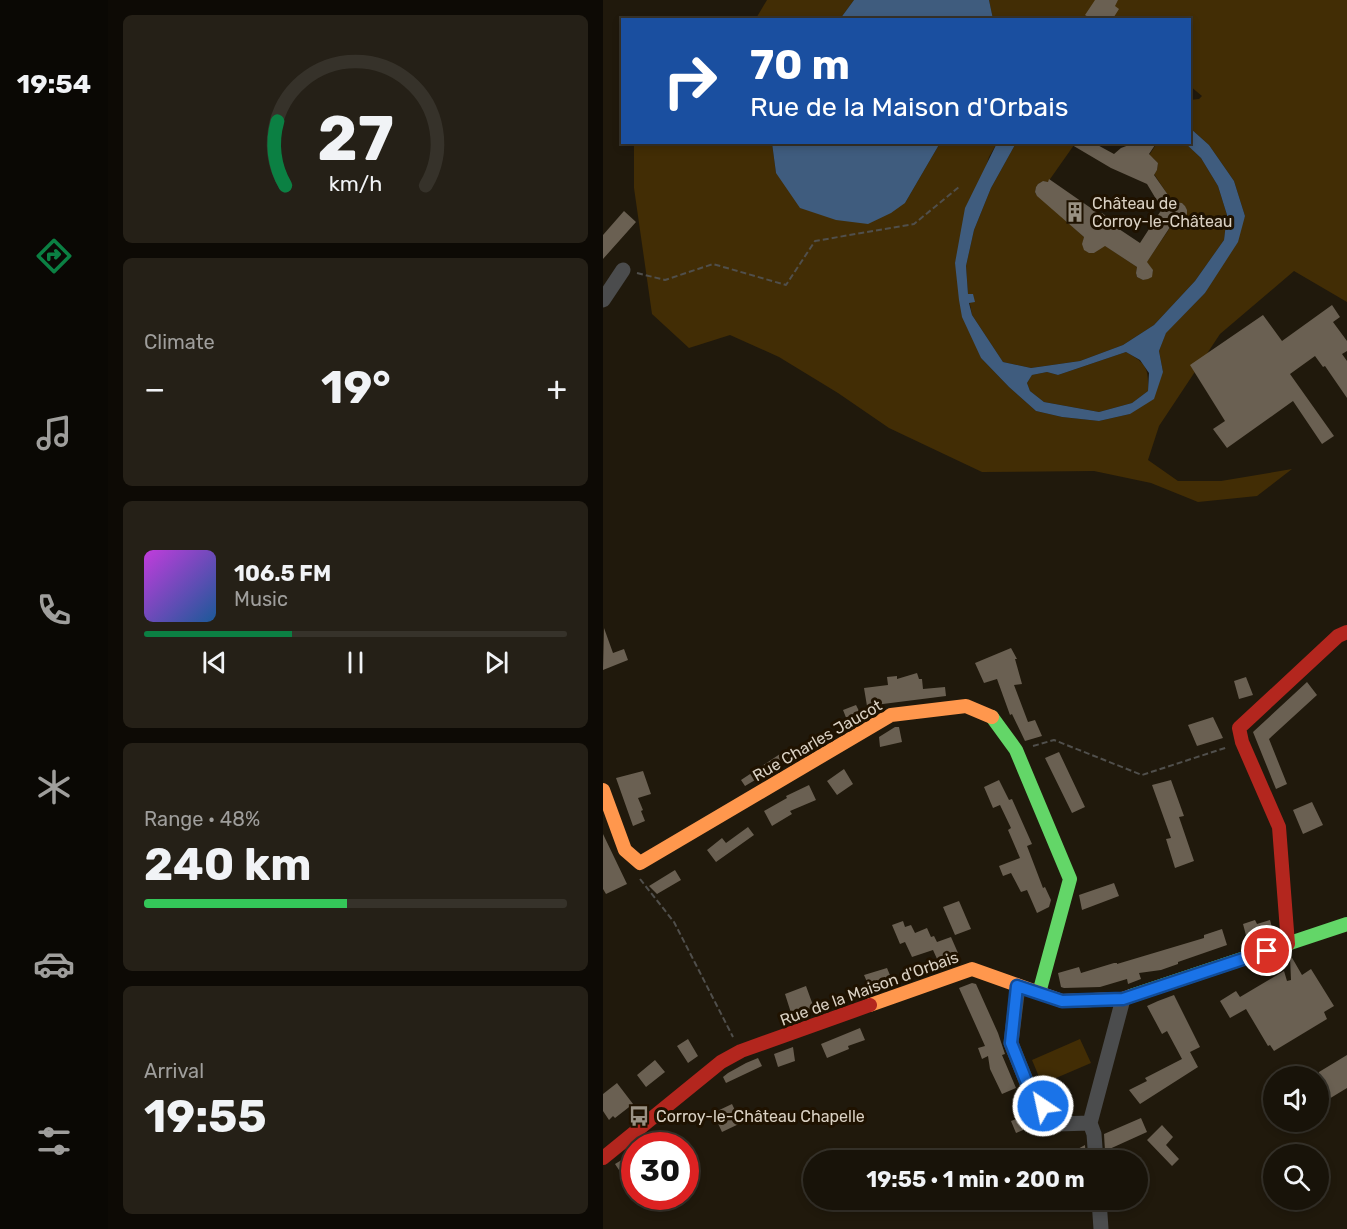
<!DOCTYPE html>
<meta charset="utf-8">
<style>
:root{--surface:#181309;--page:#252017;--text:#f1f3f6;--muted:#9f9e9c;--line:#36322a;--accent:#0b8043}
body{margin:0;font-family:Rubik,sans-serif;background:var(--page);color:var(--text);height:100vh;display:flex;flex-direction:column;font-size:22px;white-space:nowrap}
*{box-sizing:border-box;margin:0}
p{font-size:20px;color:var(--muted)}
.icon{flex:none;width:33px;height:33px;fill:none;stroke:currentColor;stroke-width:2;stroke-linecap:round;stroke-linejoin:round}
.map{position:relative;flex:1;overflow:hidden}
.panel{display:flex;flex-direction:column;gap:15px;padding:15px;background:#0d0a05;width:495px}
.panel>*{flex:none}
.hud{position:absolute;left:18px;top:18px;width:570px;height:126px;border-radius:0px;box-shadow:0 3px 9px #0003,0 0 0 2px var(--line);background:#1a4fa0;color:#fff;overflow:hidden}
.buttons{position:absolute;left:660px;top:1066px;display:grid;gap:12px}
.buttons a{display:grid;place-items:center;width:66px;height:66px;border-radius:50%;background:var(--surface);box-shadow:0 3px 9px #0003,0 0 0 2px var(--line);font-size:30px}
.speed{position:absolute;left:18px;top:1132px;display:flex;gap:12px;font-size:30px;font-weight:700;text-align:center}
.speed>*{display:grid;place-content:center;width:78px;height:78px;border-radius:50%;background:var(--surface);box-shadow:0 3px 9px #0003,0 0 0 2px var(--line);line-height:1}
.speed .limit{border:9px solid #d22;background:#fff;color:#111}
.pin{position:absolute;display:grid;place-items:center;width:51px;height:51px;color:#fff;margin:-26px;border:3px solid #fff;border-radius:50%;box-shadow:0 2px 6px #0007}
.me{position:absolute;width:66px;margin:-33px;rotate:326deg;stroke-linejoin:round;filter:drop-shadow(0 0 4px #0008)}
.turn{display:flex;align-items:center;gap:21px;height:126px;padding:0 30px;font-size:27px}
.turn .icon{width:78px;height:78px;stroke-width:2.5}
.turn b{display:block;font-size:42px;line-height:51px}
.big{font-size:45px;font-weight:700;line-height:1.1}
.panel .widget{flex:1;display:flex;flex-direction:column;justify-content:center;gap:9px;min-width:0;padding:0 21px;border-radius:9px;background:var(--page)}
.panel .dial{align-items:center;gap:0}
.dial svg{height:156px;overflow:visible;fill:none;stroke:var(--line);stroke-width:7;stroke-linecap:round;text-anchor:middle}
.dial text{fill:var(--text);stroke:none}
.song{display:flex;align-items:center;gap:18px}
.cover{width:72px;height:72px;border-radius:9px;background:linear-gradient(135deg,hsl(290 70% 55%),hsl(210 70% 35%))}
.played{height:6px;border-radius:3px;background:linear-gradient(90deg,var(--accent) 35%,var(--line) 35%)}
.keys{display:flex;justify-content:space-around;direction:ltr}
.heat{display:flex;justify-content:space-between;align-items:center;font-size:33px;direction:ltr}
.charge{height:9px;border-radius:4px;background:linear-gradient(90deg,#34c759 48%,var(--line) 0)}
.trip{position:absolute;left:200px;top:1150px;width:345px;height:60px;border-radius:30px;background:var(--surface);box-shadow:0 3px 9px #0003,0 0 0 2px var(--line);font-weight:700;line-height:60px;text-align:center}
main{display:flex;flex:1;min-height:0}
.tabs{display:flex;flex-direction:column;width:108px;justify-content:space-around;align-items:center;background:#0a0804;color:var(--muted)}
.tabs .icon{width:42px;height:42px}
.tabs .active{color:var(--accent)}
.tabs b{font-size:27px;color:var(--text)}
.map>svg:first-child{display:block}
</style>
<main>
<nav class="tabs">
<b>19:54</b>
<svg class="icon active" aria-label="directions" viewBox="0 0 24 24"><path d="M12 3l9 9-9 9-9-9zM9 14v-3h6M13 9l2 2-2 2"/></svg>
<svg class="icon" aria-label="music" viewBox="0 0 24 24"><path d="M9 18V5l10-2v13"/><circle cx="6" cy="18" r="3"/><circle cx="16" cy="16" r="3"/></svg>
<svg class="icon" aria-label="phone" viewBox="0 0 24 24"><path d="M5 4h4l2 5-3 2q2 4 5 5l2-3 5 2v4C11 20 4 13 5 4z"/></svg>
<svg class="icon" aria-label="climate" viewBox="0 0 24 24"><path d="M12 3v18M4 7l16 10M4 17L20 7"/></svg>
<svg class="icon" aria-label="car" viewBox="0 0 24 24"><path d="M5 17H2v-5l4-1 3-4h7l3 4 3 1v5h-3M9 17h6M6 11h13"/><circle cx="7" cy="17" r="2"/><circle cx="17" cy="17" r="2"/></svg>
<svg class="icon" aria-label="filters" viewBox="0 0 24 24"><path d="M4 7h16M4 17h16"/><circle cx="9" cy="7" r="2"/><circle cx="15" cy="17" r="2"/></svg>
</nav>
<section class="panel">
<div class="widget dial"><svg viewBox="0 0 100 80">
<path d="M14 69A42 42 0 1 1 86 69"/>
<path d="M14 69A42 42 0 0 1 10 36" stroke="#0b8043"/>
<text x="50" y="56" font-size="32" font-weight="700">27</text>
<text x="50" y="72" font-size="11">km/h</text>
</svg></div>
<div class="widget"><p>Climate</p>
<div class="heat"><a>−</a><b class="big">19°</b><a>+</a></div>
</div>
<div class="widget">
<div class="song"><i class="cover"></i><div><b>106.5 FM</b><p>Music</p></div></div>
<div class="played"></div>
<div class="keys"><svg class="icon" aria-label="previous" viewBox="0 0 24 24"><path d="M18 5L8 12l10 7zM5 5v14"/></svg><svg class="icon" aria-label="pause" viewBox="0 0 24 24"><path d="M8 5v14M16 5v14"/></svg><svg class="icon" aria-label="next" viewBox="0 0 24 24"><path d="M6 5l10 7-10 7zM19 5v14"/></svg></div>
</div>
<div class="widget"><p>Range · 48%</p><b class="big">240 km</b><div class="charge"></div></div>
<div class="widget"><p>Arrival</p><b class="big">19:55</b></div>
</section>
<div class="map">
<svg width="744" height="1229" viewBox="0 0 744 1229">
<rect width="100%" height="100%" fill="#20190c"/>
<path fill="#422d05" d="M164,0H251L237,19L152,20Z
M386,0H744V302L691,271L617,334L556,426L545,460L575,481H618L689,469L654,496L595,502L548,483L491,471L379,472L286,428L235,393L176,357L127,335L86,348L49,314L31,188V143H169L173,173L302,203L337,143H394L386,157L352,263L378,358L406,387L433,411L459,417L496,421L527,414L560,372L556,351L563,332L602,293L642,216L631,181L606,145L587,128V100L596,99L599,96L587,86L586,20L390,19Z
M413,143H470L471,145L445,182C437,180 433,184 432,193L481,237C478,246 480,253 491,253L501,245L534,267L533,274L534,277L540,280L548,277L550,271L546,265L543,263L573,219L584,214C584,209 583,207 579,203L571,204L551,174L554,170L555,163L550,158L545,157L554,143H582L598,158L615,186L624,215L621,240L592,281L551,325L520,345L477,361L428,368L400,362L369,315L365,294L363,266L371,230L388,188Z
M523,352C543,363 546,368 545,391L529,403L496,412L441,402L427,391L424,383L429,375L444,372L455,375Z
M477,1039L488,1063L439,1084L429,1060Z"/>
<path fill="#3f5c7e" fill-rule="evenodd" d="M251,0H386L390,19H237Z
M587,128L606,145L631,181L642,216L635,242L602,293L563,333L556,351L560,372L551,399L527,414L496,421L459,417L433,411L406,387L378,358L359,317L356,300L352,263L362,208L394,143H413L388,188L371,230L363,266L365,294H370L372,302L366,303L369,315L400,362L428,368L477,361L520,345L551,325L592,281L621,240L624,215L615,186L598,158L582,143L586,142ZM523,352L537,360L546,373L545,391L529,403L496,412L441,402L427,391L424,383L429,375L444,372L455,375Z
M169,143V142L337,143L302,203L288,213L265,224L233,220L197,208L173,173Z"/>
<path fill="#6a6052" d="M492,0H515L512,6L516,9L509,20H490L482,15Z
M464,142H489L511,154L518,148L534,142H554L546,154L555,163L554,170L551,175L570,202L579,203L582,206L584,210V214L580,219L571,221L544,262L550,270L549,277L545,279L540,280L534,277L533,273L534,267L502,246L491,253H486L481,250L479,244L481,237L434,196L432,192L433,187L435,184L440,181L445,182L446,179L495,213H499L515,225L516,229L537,243L559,209L544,184L508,168Z
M21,211L33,222L0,259V235Z
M729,305L737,317L730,322L744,341V351L739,354L744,361V398L722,366L720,367L712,356L687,374L731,436L719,444L690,401L624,448L610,429L622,421L587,365L660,315L679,341Z
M1,628L10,653L21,649L25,660L0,670Z
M408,648L414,659H412L419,684L411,685L425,722L432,720L439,736L422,741L409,714L407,715L394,679L381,683L372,663Z
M314,673L316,679H319L320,689L342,687L343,696L264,706L261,688L285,685L284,677L294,676V679Z
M643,677L650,695L636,699L631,681Z
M704,682L714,695L666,739L684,784L673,789L650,732Z
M253,705L259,717L246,725L240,710Z
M610,717L620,738L594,746L585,725Z
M292,727H296L299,742L277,747L276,737Z
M189,746L193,756L142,786L138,780Z
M456,752L482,807L469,813L442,758Z
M241,769L250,784L234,795L224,781Z
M40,771L48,794L35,798L40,810L38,811L42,821L30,826L13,778Z
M396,780L406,800L409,799L429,844L424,846L440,888L442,887L448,900L446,907L434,913L424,890L418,892L408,873L400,876L396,866L417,858L405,830L408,828L397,805L390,808L381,787Z
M568,780L581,816L576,817L591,861L572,868L563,839L568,838L549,785Z
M206,785L213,800L187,811L189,814L169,826L161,811L184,798L183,796Z
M709,802L720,825L700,834L690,810Z
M145,827L151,835L113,862L104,850L119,838L123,843Z
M0,834L24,884L3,894L0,889Z
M72,870L78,880L54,894L46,886Z
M511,883L516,896L479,910L476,895Z
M356,901L368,929L352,935L340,907Z
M652,920L654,924L667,920L671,935L645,943L640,924Z
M300,921L302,927L308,925L312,933L324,928L328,937L331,936L334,942L348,937L355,953L335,961L330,950L309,957L302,942L297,944L289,925Z
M619,929L624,945L575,962V964L558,970L536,973L538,979L525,984L524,979L497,987L461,988L458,987L455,973L476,967L478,973L511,963H514V964L601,938V935Z
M688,956L699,975L708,969L731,1006L721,1012L724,1019L671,1051L667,1045L665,1046L643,1009L627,1018L617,1001L633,991L637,997L681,971L684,981L688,980L687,957Z
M284,968L289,980L277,984L278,988L268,991L261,975Z
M369,983L373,984L395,1033L402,1054L399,1055L413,1088L399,1094L387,1069L385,1056L379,1059L375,1048L382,1046L356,988Z
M203,986L211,1008L189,1016L182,994Z
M571,995L597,1047L587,1052L595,1067L537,1104L526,1090L544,1081L542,1078L579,1059L564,1031L559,1034L544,1006L555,1001Z
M257,1028L262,1040L245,1046L246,1049L224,1058L218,1044Z
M85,1039L95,1056L85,1063L74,1046Z
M190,1047L192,1061L175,1067L171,1054Z
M744,1055V1088L716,1105V1072Z
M155,1058L159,1066L123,1083L120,1077L125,1073L143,1063Z
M52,1060L62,1072L43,1087L34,1075Z
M14,1083L30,1104L12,1118L10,1116L6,1120L0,1111V1094Z
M419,1095L431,1111L437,1123L413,1133L408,1121L418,1117L409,1099Z
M129,1104L138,1123L119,1132L110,1113Z
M538,1118L544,1132L502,1151L501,1134Z
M559,1125L570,1137L563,1145L576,1159L569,1166L544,1140Z
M72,1134L77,1146H46Z
M482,1145L483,1161H452L471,1151Z
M32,1152V1173L22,1179L12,1164Z"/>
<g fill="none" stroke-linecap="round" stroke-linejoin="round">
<path stroke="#504f4c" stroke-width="2" stroke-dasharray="6 3" stroke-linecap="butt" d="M34,273L62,280L110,264L183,285L212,241L311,224L356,187
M430,746L451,740L539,775L625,747
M37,879L71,922L130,1037"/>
<path stroke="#4b4c4d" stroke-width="15" d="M0,300L20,270
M415,986L408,1043L426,1088L454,1124L487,1123
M493,1161L491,1134L487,1123L520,999
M496,1200L498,1229"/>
<path stroke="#63d668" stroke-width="14" d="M389,717L413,750L467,879L436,993
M528,996L744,924"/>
<path stroke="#ff974d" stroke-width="14" d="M0,790L22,850L37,863L288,715L363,706L389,717
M267,1005L369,969L459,1001L520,999L528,996"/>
<path stroke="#b3261e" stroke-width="14" d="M685,944L676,827L639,742L636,728L735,636L744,632
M0,1158L118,1062L138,1051L267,1005"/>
</g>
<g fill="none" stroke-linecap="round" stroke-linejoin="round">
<g stroke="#114b97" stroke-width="15">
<path id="route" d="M440,1106L426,1088L408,1043L414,986L459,1001L520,999L664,951"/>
</g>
<use href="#route" stroke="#1a73e8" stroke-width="10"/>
</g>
<defs>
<g id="building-bare" transform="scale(1.62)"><path d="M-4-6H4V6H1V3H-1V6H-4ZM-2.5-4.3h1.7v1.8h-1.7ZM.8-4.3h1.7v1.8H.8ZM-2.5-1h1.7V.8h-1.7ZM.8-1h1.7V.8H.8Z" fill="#999183" stroke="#1f1200" stroke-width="2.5" paint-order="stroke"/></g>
<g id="bus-bare" transform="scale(1.62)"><path d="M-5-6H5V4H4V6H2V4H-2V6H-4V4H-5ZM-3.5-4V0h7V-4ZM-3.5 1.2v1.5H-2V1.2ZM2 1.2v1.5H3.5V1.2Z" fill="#999183" stroke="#1f1200" stroke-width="2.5" paint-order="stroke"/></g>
</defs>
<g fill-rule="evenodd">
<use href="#building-bare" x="472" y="212"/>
<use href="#bus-bare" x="36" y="1116"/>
</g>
<g text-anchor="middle" stroke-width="6" stroke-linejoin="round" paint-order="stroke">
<g font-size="16" fill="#dad1c3" stroke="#1f1200" text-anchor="start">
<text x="489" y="209">Château de<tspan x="489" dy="18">Corroy-le-Château</tspan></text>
<text x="53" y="1122">Corroy-le-Château Chapelle</text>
</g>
<g font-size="16" fill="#dad1c3" stroke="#1f1200">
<text transform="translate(214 740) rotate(-30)" y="6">Rue Charles Jaucot</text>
<text transform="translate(266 988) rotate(-20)" y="6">Rue de la Maison d'Orbais</text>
</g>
</g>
</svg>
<div class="buttons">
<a><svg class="icon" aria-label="sound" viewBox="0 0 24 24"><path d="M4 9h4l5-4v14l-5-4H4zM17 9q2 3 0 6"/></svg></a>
<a><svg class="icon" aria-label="search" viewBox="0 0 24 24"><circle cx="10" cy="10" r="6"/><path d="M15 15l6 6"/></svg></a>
</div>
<div class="speed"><div class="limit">30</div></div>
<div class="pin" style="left:664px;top:951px;background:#d93025"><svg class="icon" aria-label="arrive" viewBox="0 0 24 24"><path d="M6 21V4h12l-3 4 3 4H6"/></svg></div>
<svg class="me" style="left:440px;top:1106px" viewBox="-20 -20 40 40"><circle r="17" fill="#1a73e8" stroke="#fff" stroke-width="3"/><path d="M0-11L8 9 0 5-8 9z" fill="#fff"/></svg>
<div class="trip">19:55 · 1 min · 200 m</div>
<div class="hud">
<div class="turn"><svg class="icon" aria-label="right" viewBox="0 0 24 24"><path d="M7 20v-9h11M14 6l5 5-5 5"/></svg><div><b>70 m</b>Rue de la Maison d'Orbais</div></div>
</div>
</div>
</main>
